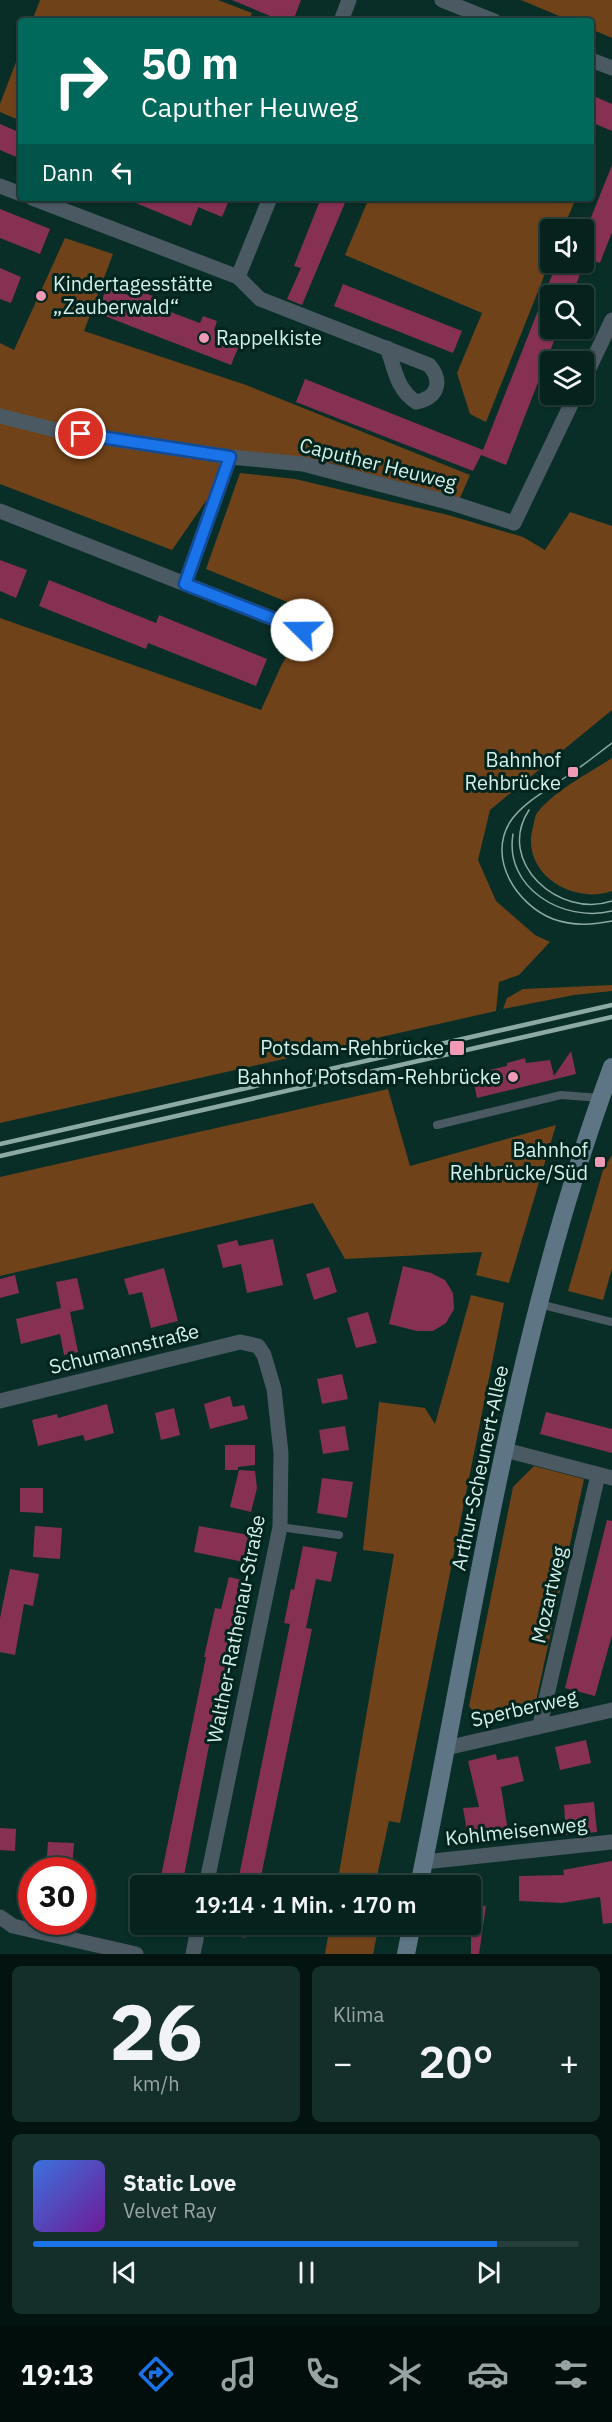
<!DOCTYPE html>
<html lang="de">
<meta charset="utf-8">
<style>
:root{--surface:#06221d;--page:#142f2a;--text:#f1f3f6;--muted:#98a4a4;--line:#273f3b;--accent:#1a73e8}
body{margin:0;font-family:"IBM Plex Sans",sans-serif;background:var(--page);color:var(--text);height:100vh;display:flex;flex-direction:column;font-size:22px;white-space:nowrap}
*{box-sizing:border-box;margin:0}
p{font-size:20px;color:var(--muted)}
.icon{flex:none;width:33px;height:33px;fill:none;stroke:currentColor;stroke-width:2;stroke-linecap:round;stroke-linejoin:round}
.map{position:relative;height:1954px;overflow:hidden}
.drawer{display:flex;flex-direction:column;gap:12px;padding:12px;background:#031310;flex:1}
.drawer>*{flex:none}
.guide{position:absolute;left:18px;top:18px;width:576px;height:183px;border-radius:6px;box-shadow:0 2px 4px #0004,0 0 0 2px var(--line);background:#00695c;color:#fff;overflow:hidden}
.controls{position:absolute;left:540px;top:219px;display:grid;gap:12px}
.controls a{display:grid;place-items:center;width:54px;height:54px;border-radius:6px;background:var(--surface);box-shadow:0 2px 4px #0004,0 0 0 2px var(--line);font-size:30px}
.speed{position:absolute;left:18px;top:1857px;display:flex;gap:12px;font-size:30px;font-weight:700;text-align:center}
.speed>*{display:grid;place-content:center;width:78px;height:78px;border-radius:50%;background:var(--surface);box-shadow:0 2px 4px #0004,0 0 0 2px var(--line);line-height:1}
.speed .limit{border:9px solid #d22;background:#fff;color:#111}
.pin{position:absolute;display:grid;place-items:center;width:51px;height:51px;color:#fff;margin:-26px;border:3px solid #fff;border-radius:50%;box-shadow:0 2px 6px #0007}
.me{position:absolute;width:66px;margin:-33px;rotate:292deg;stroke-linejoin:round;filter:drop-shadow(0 0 4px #0008)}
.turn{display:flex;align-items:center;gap:21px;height:126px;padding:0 24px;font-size:27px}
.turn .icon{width:78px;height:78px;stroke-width:2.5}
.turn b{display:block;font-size:42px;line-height:51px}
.then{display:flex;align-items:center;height:57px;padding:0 24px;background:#0003;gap:12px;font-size:22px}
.big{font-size:45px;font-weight:600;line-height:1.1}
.drawer .tile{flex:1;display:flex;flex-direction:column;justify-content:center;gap:9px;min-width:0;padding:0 21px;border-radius:9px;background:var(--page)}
.drawer .dial{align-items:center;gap:0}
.dial b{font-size:78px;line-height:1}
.song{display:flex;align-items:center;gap:18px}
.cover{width:72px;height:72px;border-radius:9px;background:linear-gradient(135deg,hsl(220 70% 55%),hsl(280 70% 35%))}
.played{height:6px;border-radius:3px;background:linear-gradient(90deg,var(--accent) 85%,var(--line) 85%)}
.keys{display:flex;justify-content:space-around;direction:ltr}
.heat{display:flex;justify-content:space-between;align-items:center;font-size:33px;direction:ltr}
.drawer .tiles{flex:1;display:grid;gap:12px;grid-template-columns:1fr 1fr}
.tile:last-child{grid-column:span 2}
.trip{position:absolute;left:130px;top:1875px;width:351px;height:60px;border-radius:6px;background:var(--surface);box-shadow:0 2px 4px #0004,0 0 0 2px var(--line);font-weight:600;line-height:60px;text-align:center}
.dock{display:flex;height:96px;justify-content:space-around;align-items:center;background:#020e0c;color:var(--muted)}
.dock .icon{width:42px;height:42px}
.dock .active{color:var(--accent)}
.dock b{font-size:27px;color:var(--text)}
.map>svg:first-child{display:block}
</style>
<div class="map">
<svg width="612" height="1954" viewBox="0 0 612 1954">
<rect width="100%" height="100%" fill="#082e27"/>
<path fill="#704219" d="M40,0H218L252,13L249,21H32Z
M521,0H612V38L591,29V21H571Z
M21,49V121L0,112V104Z
M369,198H576L563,229L550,230V261L486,422L470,414L457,373L482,313L345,255Z
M65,238L113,254L84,331L246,385L470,475L460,498L329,463L240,452L172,550L0,484V343L14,350Z
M240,473L295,479L448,515L523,537L545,550L570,512L612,526V710L490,810L478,860L496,901L535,935L550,942L519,975L499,982L496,1011L0,1123V618L261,710L281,666L312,612L206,569Z
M612,758V891C574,905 523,875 532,831C534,825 534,818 537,813C555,790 588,774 612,758Z
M612,985V991L574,995L503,1009L507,998L523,989Z
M388,1089L410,1166L556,1125L509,1283L476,1275L482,1252L345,1259L313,1203L0,1276V1177Z
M612,1155V1269L603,1300L568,1291L603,1170Z
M471,1295L504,1303L400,1823L389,1821L375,1885H337L394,1554L363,1550L379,1402L425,1408L435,1424Z
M534,1466L584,1479L533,1715L483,1724L469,1706L513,1487Z
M330,1925H379L373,1954H325Z"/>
<path fill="#873152" d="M232,0H301L293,21H282Z
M591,95L612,104V131L591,122Z
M0,124L21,133V159L0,150Z
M612,165V232L600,263L584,257V235Z
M124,198H188L200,203L191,226Z
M202,198H230L222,217L198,207Z
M321,198H347L302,305L287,299L301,268L294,266Z
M0,209L50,229L40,254L0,238Z
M556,265L580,274L572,296H550V328H559L506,465L481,455L473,471L296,402L305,379L483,450Z
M0,268L21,277L11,303L0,299Z
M343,284L462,331L453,353L334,306Z
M107,287L134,297L137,290L153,296L149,304L200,323L203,316L217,321L214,330L241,341L231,365L97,313Z
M0,560L27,570L16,598L0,591Z
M49,580L156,623L159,615L267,659L256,686L148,643L146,649L39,606Z
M571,1051L576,1074L477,1098L472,1074L507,1066V1063L525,1058L526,1063L550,1060L554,1076Z
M273,1239L283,1285L247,1293L241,1264L223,1268L217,1245L237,1240L239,1246Z
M403,1266L431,1273L445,1280L453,1293L454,1309L446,1323L433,1331H417L389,1324Z
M329,1267L337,1292L314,1300L306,1274Z
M164,1268L178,1321L151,1328L142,1292L129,1295L124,1279Z
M15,1275L19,1293L0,1298V1279Z
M77,1278L84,1309L70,1312L78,1352L64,1355L60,1334L21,1344L16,1319L61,1308L56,1282Z
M368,1312L377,1343L356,1348L347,1318Z
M342,1374L348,1399L322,1404L317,1379Z
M230,1396L233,1407L244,1405L248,1419L210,1429L204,1404Z
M107,1404L114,1433L85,1441L83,1435L38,1446L32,1420L57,1414L58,1418Z
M174,1408L180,1435L161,1440L155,1413Z
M546,1412L612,1429V1453L540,1434Z
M345,1426L349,1450L323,1454L319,1430Z
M225,1445H255V1465L238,1467V1470H225Z
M239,1470L255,1471L257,1488L251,1512L230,1507Z
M322,1478L353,1482L347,1518L317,1513Z
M20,1488H43V1513L20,1512Z
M607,1520L612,1521V1635L595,1696L565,1688Z
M35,1526L62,1528L60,1559L33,1557Z
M199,1526L249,1535L244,1562L194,1552Z
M303,1546L337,1552L331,1582L316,1579L306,1628L312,1629L259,1886H237L290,1624L284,1623L291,1589L294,1590Z
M10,1569L39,1574L33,1606L24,1604L15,1655L0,1652V1618Z
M229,1577L250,1582L242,1614L238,1613L221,1683L182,1886H159L206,1657H204L215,1608L221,1609Z
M586,1740L591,1763L560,1770L555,1747Z
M496,1754L497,1760L518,1756L524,1781L501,1787L508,1831L468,1837L463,1808L479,1807L468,1761Z
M594,1802L597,1832L566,1835L564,1805Z
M0,1828L16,1829L15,1851L0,1850Z
M48,1842L74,1843L72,1870H46Z
M612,1861V1923L603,1924L600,1897L562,1903L519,1901V1876L564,1875L563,1870Z
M471,1904L486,1906L479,1954H471V1937L436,1932V1924H471Z
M210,1924H248L245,1938L210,1930Z"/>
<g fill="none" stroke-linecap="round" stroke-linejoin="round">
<path stroke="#4b5963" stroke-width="8" d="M437,1125L561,1095L601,1098
M539,1304L612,1322
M280,1527L339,1535"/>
<path stroke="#4b5963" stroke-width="15" d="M442,0L494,21
M341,21L349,0
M591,60L612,68
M0,186L21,194
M32,198L238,277L270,198
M238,277L260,299L429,365C443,381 438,398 416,402C396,389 395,368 387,348
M584,379L612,320
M0,416L60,431L230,457L303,464L455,504L514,523L576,394
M0,511L302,630
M185,584L230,457
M0,1401L240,1342L258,1346L264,1355L274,1389L281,1453L280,1527L206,1886
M505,1450L612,1478
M540,1725L598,1475
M446,1748L612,1710
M424,1862L612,1842
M0,1917L13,1926L136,1954
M193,1954L199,1924"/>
<path stroke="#5e7585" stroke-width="18" d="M419,1886C475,1611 514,1330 612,1067
M406,1954L412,1924"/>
<path stroke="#8caaa3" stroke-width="1.5" d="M612,743C597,754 583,766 567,776C548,790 523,802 510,822C487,859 517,905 553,919C572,926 593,925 612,921
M529,810C495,862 559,919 612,901
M513,834C504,888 563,923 612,911"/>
<path stroke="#8caaa3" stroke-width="4.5" d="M0,1144L612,1005
M0,1156L612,1017"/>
</g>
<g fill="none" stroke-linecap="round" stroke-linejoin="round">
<g stroke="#114b97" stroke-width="15">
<path id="route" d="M81,434L230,457L185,584L302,630"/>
</g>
<use href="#route" stroke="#1a73e8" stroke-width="10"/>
</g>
<g fill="#f09ab6" stroke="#00241e" stroke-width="2">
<circle cx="41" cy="296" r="6"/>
<circle cx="204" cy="338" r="6"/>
<rect x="567" y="766" width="12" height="12" rx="3"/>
<rect x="449" y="1040" width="16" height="16" rx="3"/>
<circle cx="513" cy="1077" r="6"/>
<rect x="594" y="1156" width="12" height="12" rx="3"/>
</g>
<g text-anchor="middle" stroke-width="6" stroke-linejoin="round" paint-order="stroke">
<g font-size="20" fill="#d6efe8" stroke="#00241e" text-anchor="end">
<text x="53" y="291" text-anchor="start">Kindertagesstätte<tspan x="53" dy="23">„Zauberwald“</tspan></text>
<text x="216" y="345" text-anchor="start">Rappelkiste</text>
<text x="561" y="767">Bahnhof<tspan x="561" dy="23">Rehbrücke</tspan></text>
<text x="444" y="1055">Potsdam-Rehbrücke</text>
<text x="501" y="1084">Bahnhof Potsdam-Rehbrücke</text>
<text x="588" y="1157">Bahnhof<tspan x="588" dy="23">Rehbrücke/Süd</tspan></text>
</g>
<g font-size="20" fill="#d6efe8" stroke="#00241e">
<text transform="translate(378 464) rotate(14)" y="7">Caputher Heuweg</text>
<text transform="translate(124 1349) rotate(-14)" y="7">Schumannstraße</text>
<text transform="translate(480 1468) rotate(-78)" y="7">Arthur-Scheunert-Allee</text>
<text transform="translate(549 1595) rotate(-77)" y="7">Mozartweg</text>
<text transform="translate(236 1629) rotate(-79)" y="7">Walther-Rathenau-Straße</text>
<text transform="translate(524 1708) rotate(-13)" y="7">Sperberweg</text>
<text transform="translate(516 1831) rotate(-6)" y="7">Kohlmeisenweg</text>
</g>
</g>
</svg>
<div class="controls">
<a><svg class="icon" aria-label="sound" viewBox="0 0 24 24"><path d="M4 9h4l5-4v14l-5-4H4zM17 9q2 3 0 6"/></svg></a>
<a><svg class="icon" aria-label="search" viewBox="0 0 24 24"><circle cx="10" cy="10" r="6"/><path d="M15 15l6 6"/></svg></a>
<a><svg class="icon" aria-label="layers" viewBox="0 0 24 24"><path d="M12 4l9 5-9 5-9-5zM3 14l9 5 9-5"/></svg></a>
</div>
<div class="speed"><div class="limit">30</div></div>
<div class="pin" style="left:81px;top:434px;background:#d93025"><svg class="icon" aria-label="arrive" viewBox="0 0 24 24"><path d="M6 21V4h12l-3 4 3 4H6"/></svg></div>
<svg class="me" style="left:302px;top:630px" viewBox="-20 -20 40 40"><circle r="19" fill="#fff"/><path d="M0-13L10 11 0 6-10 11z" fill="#1a73e8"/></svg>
<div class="trip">19:14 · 1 Min. · 170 m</div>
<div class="guide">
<div class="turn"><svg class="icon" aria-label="right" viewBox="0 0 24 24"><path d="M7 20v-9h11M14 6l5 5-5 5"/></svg><div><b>50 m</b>Caputher Heuweg</div></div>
<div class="then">Dann<svg class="icon" aria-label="left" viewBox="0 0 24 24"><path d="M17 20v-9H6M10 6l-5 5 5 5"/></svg></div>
</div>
</div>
<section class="drawer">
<div class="tiles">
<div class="tile dial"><b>26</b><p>km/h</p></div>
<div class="tile"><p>Klima</p>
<div class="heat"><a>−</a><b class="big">20°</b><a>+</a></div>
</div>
<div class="tile">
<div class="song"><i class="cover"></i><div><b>Static Love</b><p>Velvet Ray</p></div></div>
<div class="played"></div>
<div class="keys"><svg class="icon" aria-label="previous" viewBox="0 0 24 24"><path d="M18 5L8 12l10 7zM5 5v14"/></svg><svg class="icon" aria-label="pause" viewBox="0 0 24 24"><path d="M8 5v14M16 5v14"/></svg><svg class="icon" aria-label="next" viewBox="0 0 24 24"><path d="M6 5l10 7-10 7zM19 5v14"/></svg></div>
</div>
</div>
</section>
<nav class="dock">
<b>19:13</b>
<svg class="icon active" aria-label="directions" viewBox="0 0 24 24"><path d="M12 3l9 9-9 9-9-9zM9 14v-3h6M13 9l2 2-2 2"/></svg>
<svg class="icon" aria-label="music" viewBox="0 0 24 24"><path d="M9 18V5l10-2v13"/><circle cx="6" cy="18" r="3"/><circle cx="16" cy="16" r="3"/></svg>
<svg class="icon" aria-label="phone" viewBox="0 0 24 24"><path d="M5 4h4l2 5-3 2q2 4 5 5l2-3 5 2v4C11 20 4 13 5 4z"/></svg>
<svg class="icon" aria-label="climate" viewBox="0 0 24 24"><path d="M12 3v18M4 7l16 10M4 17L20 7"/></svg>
<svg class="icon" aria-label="car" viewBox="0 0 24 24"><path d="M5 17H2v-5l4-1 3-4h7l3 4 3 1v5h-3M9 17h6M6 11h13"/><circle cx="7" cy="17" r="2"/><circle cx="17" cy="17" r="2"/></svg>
<svg class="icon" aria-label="filters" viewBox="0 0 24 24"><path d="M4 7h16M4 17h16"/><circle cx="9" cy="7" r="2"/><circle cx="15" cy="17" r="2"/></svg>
</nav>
